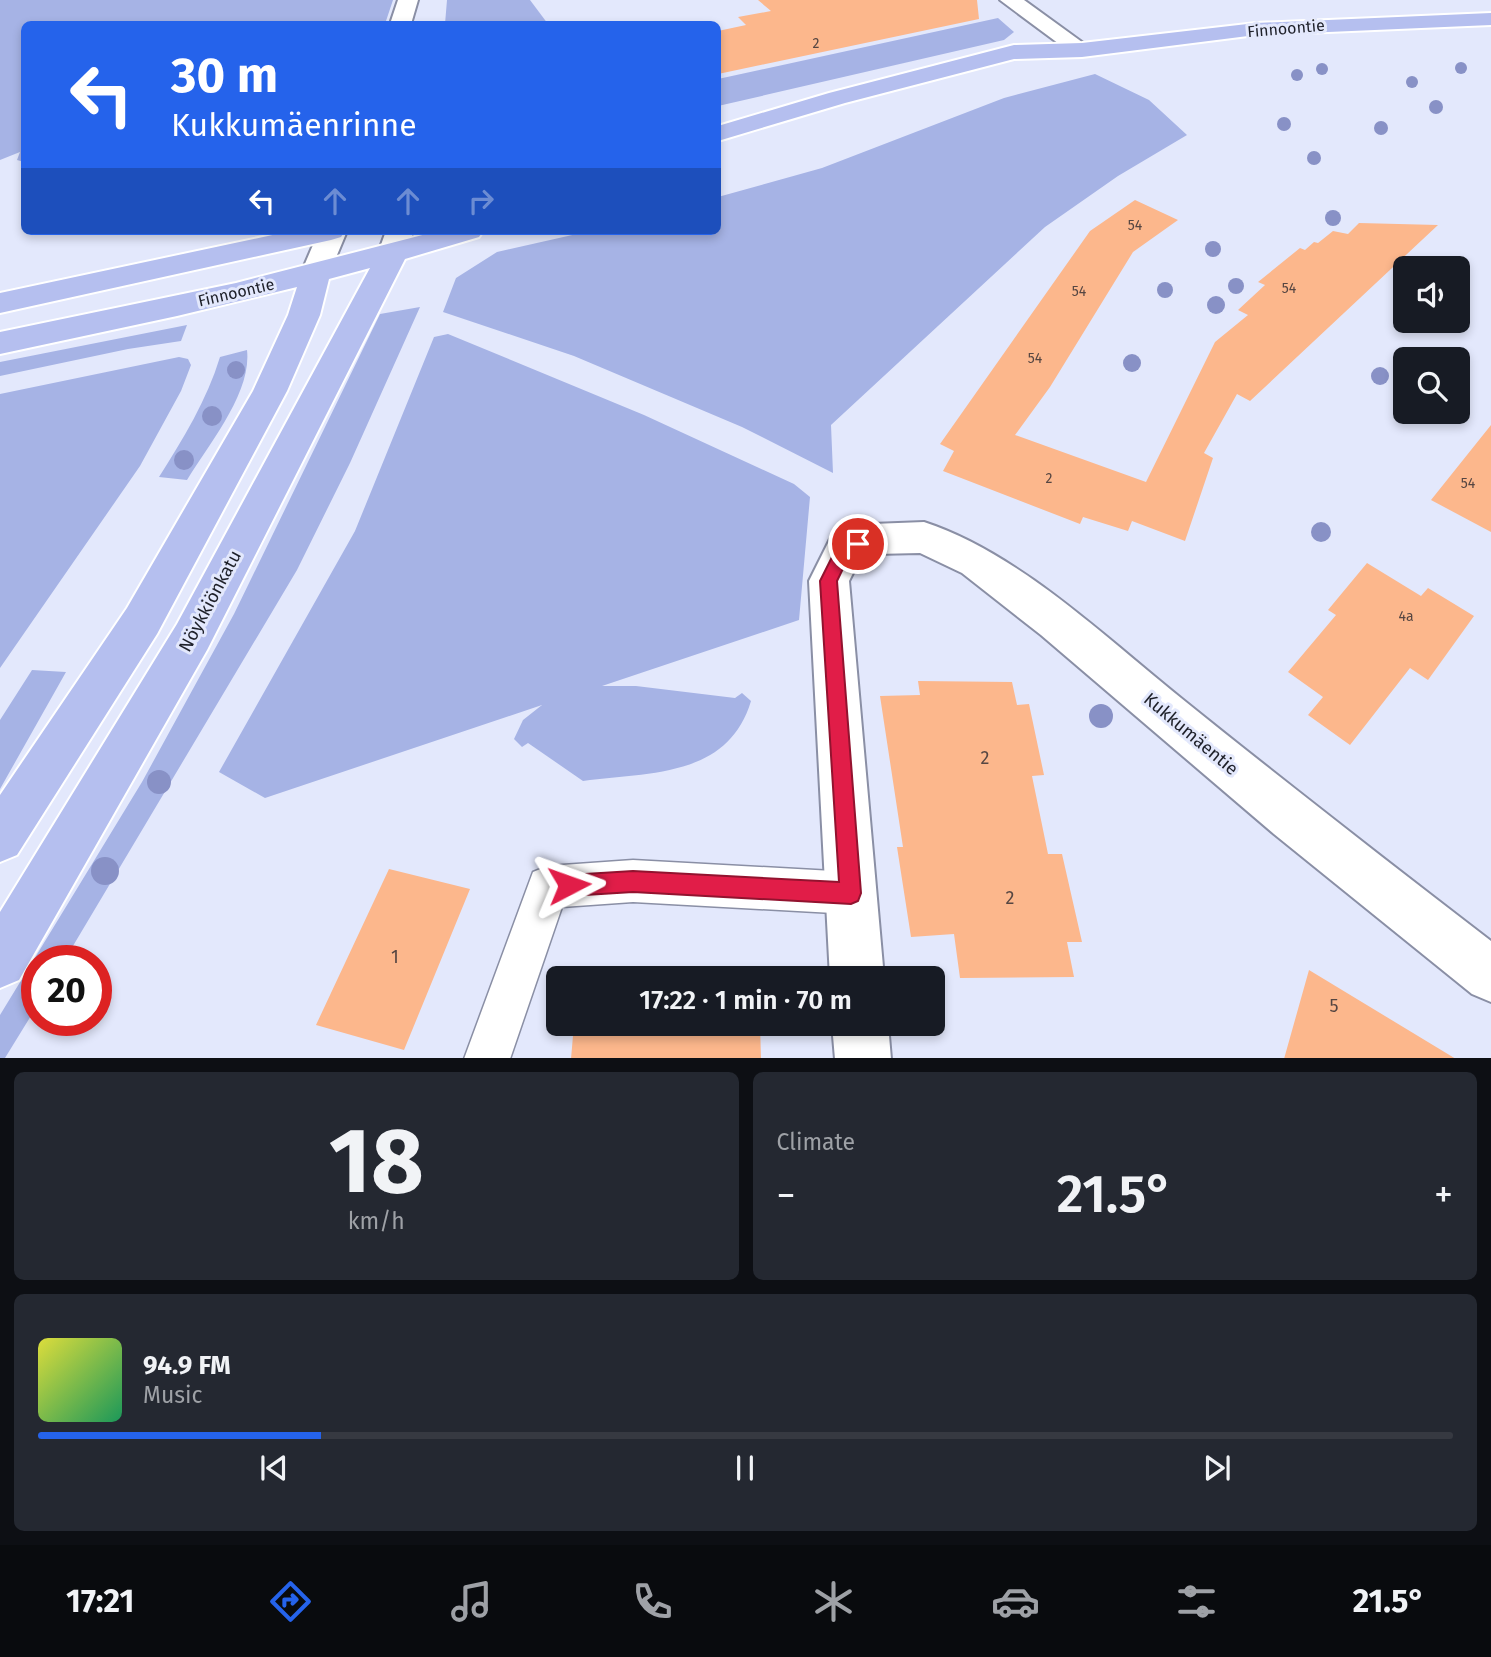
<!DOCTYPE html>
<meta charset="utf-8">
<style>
:root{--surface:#171b24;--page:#242831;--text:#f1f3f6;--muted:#9ea1a6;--line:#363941;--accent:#2563eb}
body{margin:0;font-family:"Fira Sans",sans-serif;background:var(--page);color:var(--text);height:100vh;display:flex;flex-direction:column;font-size:26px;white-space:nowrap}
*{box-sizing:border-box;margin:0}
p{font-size:23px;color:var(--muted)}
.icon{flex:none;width:38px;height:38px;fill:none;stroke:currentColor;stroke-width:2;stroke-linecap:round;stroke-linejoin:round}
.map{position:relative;height:1058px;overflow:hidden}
.sheet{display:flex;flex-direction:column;gap:14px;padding:14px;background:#0d0f14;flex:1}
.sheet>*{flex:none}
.banner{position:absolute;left:21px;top:21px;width:700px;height:214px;border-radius:10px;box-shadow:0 4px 10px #0003;background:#2563eb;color:#fff;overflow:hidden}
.tools{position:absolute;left:1393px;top:256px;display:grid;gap:14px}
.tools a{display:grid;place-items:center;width:77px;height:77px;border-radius:10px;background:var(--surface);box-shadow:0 4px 10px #0003;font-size:35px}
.speed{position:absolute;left:21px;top:945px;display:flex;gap:14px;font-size:35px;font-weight:700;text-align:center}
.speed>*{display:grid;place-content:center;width:91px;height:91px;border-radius:50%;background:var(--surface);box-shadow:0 4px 10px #0003;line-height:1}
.speed .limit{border:10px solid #d22;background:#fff;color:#111}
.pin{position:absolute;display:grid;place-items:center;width:60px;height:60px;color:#fff;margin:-30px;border:4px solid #fff;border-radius:50%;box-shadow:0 2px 7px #0007}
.me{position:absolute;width:77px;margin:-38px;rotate:86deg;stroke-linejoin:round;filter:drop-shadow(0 0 5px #0008)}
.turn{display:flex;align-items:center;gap:24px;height:147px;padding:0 35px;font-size:32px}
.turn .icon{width:91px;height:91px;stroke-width:2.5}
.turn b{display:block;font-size:49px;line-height:60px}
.lanes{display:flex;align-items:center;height:66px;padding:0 35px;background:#0003;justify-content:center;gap:35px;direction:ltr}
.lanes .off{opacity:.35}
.big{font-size:52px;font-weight:600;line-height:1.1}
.sheet .tile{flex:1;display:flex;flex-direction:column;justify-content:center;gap:10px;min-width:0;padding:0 24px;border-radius:10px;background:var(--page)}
.sheet .dial{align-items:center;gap:0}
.dial b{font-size:91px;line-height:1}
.song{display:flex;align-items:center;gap:21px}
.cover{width:84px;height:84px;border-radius:10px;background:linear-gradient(135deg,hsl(60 70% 55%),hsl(150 70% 35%))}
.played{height:7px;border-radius:4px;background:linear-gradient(90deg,var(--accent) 20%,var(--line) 20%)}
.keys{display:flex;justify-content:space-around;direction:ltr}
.heat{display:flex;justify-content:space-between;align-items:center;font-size:38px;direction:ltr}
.sheet .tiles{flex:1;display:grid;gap:14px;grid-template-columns:1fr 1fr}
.tile:last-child{grid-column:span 2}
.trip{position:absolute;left:546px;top:966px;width:399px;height:70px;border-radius:10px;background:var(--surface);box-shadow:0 4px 10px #0003;font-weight:600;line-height:70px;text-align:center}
.menu{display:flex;height:112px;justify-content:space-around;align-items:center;background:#090b0e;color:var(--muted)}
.menu .icon{width:49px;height:49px}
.menu .current{color:var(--accent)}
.menu b{font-size:32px;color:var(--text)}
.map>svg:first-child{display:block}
</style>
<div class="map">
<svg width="1491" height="1059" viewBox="0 0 1491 1059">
<rect width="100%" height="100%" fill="#e3e8fc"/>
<path fill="#a6b3e5" d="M0,0H393L385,24H24V162L17,160L20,152L0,160Z
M447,0H530L548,24H445Z
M998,18L1014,32L1004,40L718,106V79Z
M1095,74L1149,100L1187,135L1118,176L1045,227L831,425L833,473L742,427L574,356L443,312L456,278L497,252L590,231H718V197L822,168L1004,98Z
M420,307L350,463L297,570L64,961H37V1006L5,1058H0V1015L142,782L234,614L380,314Z
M187,325L181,341L128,349L0,376V362Z
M448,334L644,415L794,484L810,497L799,620L602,686H636L735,698L742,693L751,701C728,778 649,772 583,781L528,743L522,747L514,739L523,720L542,705L265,798L219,772L355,531L434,337Z
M247,350C252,393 208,445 187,480L159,477C183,439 207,400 220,357Z
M179,357L188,359L191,365L181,391L140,466L0,668V394Z
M32,670L66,672L0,789V720Z"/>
<path fill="#fcb78c" d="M758,0H977L979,19L718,74V31L746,25L738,17L771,11Z
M1135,200L1178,220L1133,252L1050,387L1015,435L1146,482L1215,342L1248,315L1238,310L1265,285L1258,282L1300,248L1305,250L1314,242L1318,243L1333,231L1348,234L1359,223L1438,225L1250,401L1237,394L1204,453L1213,458L1185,541L1132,521L1128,531L1083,517L1080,524L943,471L954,451L940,444L1090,231Z
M1491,425V532L1431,500Z
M1367,563L1421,596L1428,588L1474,616L1428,680L1410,668L1350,745L1308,715L1323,697L1288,672L1336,615L1328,610Z
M918,681L1012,682L1017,705L1029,704L1044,775L1032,776L1048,854H1062L1082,942H1067L1074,977L960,978L954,934L911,937L897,847H903L880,696L920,695Z
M389,869L470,889L404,1050L316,1025Z
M1309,970L1456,1059H1284Z
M579,971H760V978H579Z
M574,1024H760L761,1059H571Z"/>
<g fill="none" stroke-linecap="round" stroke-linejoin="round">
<g stroke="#8a8fa5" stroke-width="3">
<path id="service" d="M633,860L851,872L866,878L872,893L866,908L851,914L633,902L562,907L510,1059H464L533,872L548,866Z"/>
</g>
<g stroke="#8a8fa5" stroke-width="4">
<path id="minor" d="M398,0H418L411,24H390Z
M1000,0H1024L1093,50L1090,55H1074Z
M319,231H347L327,279L316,282L305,279L301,273Z
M386,231H414L403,259L393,262L383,259L378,253Z
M924,522C1017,552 1105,637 1181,698C1284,781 1387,861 1491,941V1002L1472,994L1274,834L1041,635L962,573L920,553L875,554L859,561L849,581L884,978H830L809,581L830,539L872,524Z
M832,1024H888L891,1059H835Z"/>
</g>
<g stroke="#fff" stroke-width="4">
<path id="primary" d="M1491,13V25L1256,35L1082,57L1014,59L845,103L718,141V126L829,93L1014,45L1082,43L1256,23Z
M291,231H345L341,237L331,240L0,313V293Z
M438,231H483L479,237L405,259L207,650L19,980L0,988V912L177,624L370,268L329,279L320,315L287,391L157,634L17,855L0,862V795L127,608L253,391L288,315L297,287L177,316L0,354V332L236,283Z"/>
</g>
<use href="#service" fill="#fff" fill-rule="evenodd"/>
<use href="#minor" fill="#fff" fill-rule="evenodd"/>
<use href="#primary" fill="#b5bfef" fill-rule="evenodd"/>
</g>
<g fill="#8891c6">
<circle cx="1461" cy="68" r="6"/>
<circle cx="1322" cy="69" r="6"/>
<circle cx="1297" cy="75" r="6"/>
<circle cx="1412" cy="82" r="6"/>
<circle cx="1436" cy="107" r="7"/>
<circle cx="1284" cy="124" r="7"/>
<circle cx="1381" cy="128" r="7"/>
<circle cx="1314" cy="158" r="7"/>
<circle cx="1333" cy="218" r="8"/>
<circle cx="1213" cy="249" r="8"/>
<circle cx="1236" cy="286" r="8"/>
<circle cx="1165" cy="290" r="8"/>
<circle cx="1216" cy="305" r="9"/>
<circle cx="1132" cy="363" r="9"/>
<circle cx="236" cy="370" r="9"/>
<circle cx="1380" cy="376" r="9"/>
<circle cx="212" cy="416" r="10"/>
<circle cx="184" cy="460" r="10"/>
<circle cx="1321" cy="532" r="10"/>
<circle cx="1101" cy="716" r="12"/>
<circle cx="159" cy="782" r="12"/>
<circle cx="105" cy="871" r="14"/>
</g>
<path fill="#e11d48" stroke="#92132f" stroke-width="2" d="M858,538L866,544L864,549L850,554L837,581L861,893L858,901L851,904L633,892L569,896L562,893L559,885L562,878L569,875L633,871L839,882L820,581L838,545Z"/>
<g text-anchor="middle" stroke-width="6" stroke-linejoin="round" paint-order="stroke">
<g font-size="14" fill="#564642">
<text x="816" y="48">2</text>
<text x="1135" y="230">54</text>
<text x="1289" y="293">54</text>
<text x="1079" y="296">54</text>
<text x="1035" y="363">54</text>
<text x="1049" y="483">2</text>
<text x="1468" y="488">54</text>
<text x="1406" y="621">4a</text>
</g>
<g font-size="16" fill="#1e2029" stroke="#e3e8fc">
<text transform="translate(1286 28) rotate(-5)" y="6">Finnoontie</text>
<text transform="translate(236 292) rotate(-13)" y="6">Finnoontie</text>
</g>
<g font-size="18" fill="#1e2029" stroke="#e3e8fc">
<text transform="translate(210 601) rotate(-62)" y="6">Nöykkiönkatu</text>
<text transform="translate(1191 734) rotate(40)" y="6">Kukkumäentie</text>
</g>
<g font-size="18" fill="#564642">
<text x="985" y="764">2</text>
<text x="1010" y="904">2</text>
<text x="395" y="963">1</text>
<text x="1334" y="1012">5</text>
</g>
</g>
</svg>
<div class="tools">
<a><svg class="icon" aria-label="sound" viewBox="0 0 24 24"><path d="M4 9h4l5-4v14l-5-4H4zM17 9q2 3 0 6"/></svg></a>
<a><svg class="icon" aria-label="search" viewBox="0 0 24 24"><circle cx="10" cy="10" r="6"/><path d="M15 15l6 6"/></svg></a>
</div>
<div class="speed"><div class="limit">20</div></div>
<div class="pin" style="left:858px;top:544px;background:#d93025"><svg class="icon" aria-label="arrive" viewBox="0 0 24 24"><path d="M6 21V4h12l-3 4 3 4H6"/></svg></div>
<svg class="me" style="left:569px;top:885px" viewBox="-20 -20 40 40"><path d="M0-17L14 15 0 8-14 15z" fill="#e11d48" stroke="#fff" stroke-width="4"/></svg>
<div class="trip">17:22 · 1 min · 70 m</div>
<div class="banner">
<div class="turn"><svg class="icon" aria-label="left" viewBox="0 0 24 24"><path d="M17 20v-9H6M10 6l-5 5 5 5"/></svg><div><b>30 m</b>Kukkumäenrinne</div></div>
<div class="lanes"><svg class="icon" aria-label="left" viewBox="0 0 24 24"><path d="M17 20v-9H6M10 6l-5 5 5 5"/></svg><svg class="icon off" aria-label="ahead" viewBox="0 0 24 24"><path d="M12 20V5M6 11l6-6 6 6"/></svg><svg class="icon off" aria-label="ahead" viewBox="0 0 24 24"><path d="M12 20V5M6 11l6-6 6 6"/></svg><svg class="icon off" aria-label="right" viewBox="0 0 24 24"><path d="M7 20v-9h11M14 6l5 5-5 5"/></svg></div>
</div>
</div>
<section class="sheet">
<div class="tiles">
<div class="tile dial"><b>18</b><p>km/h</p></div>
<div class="tile"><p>Climate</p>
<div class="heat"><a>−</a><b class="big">21.5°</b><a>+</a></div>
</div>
<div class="tile">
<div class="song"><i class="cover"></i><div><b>94.9 FM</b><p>Music</p></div></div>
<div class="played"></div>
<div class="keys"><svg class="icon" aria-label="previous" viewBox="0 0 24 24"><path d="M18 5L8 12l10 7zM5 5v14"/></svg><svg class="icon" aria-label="pause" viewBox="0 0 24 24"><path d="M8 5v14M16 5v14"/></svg><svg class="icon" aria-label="next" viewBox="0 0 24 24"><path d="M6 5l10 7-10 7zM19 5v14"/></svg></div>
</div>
</div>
</section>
<nav class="menu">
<b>17:21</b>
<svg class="icon current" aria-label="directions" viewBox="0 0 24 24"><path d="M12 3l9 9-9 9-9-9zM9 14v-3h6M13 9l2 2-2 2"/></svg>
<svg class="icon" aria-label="music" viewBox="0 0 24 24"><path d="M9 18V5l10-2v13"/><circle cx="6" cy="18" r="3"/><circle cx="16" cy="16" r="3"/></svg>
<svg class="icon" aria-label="phone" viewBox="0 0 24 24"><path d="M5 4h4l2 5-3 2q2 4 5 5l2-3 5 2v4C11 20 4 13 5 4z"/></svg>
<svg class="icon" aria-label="climate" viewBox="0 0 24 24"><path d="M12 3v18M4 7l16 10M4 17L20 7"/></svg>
<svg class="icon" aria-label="car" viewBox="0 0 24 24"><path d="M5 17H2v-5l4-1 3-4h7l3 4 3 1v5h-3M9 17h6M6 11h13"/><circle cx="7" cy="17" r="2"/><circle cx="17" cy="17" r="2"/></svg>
<svg class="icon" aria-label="filters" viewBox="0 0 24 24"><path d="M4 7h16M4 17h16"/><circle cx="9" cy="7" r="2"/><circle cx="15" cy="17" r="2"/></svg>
<b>21.5°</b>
</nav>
